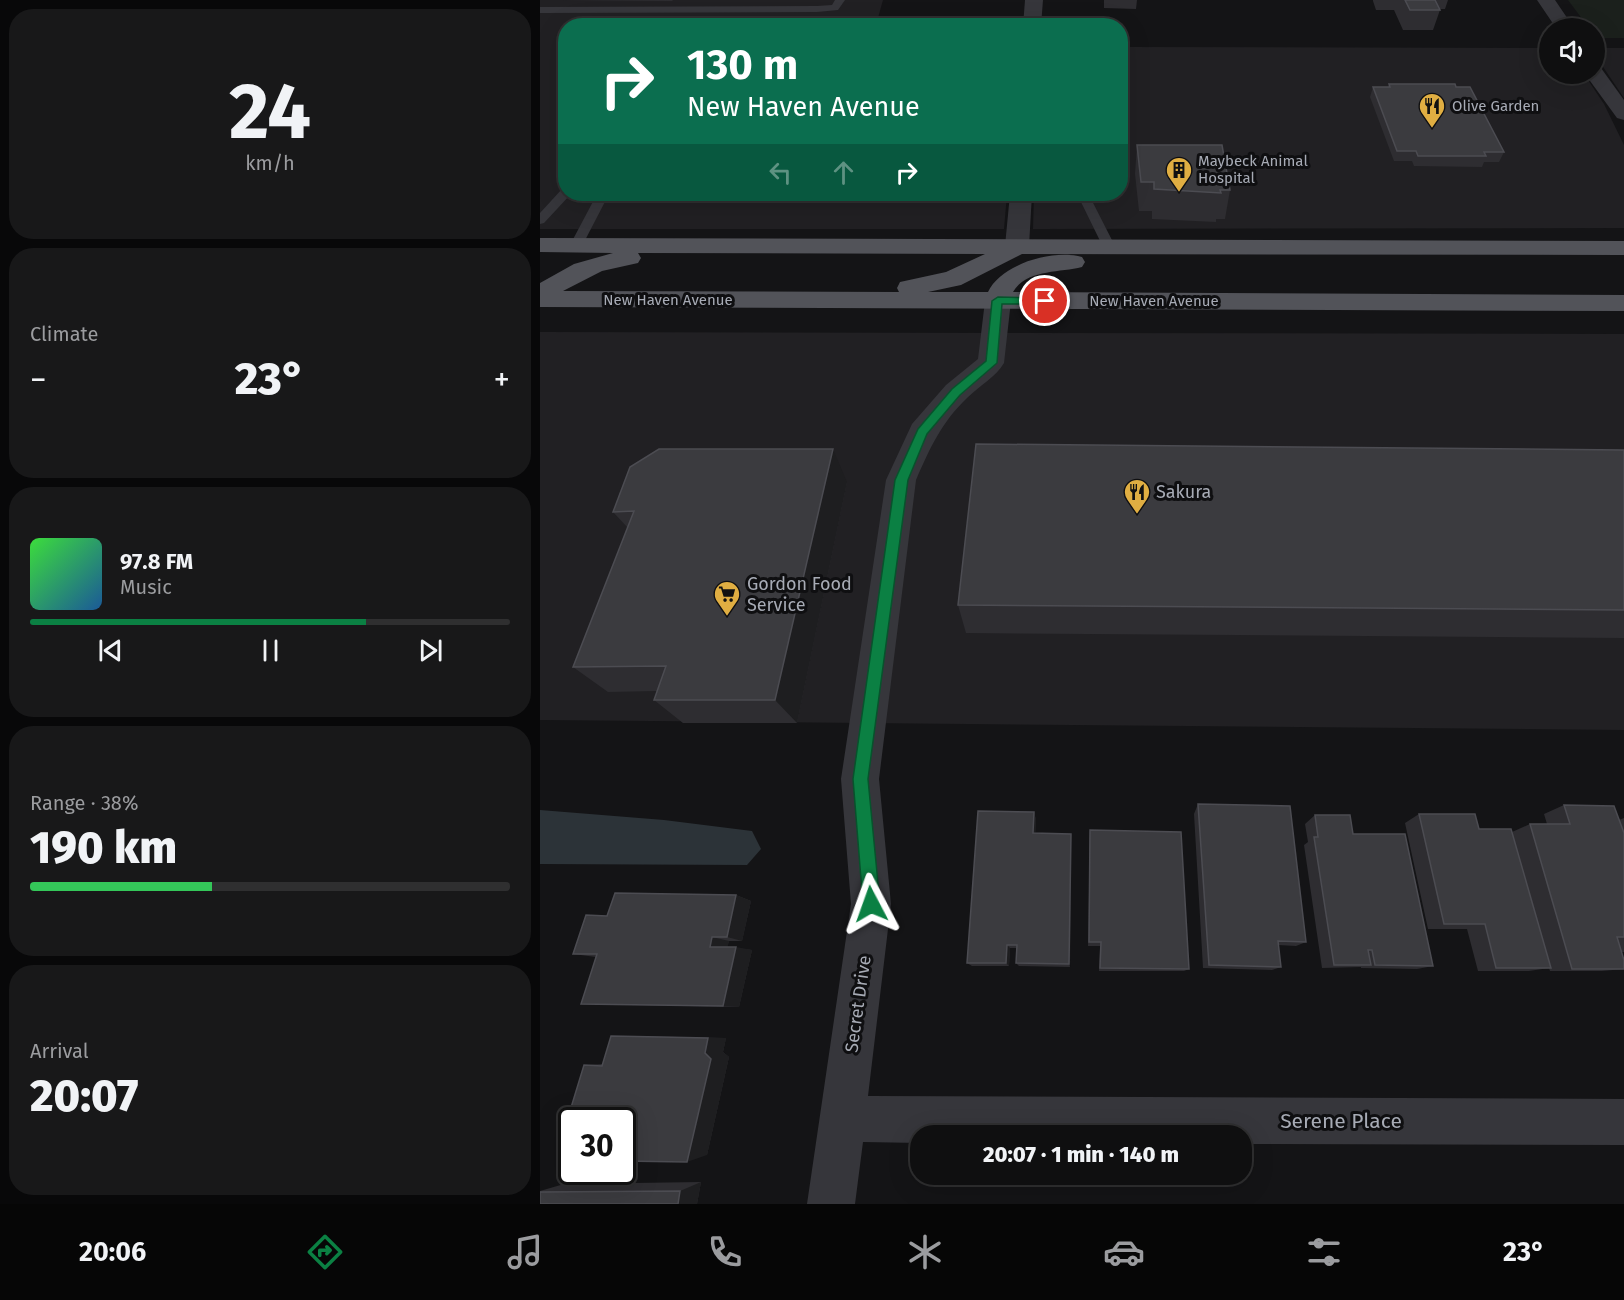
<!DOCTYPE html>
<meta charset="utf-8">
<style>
:root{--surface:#0f0f10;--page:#181819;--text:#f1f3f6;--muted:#9b9c9f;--line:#2f2f30;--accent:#0b8043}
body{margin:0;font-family:"Fira Sans",sans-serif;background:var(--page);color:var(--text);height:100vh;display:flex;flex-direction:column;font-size:22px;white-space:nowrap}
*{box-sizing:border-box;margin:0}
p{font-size:20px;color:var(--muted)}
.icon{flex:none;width:33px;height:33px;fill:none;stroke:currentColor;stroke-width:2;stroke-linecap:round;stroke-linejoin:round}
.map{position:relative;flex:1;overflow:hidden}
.side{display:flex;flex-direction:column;gap:9px;padding:9px;background:#080809;width:540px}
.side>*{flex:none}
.banner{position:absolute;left:18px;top:18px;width:570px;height:183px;border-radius:24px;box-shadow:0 6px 24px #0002,0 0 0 2px var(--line);background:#0b6e4f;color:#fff;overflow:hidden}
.fabs{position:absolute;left:999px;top:18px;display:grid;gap:12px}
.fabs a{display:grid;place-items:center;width:66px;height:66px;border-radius:50%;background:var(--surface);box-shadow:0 6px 24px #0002,0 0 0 2px var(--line);font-size:30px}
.speed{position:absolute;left:18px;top:1107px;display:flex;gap:12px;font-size:30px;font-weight:700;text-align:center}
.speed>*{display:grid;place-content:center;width:78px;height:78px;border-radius:50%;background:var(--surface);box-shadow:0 6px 24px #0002,0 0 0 2px var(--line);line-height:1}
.speed .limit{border:3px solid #111;border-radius:9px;background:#fff;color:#111}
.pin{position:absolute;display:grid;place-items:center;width:51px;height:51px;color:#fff;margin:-26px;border:3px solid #fff;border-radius:50%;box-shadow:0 2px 6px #0007}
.me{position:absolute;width:66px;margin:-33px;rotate:356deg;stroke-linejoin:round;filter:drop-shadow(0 0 4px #0008)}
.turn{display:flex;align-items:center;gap:21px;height:126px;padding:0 30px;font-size:27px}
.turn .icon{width:78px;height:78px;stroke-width:2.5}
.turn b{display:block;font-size:42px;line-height:51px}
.lanes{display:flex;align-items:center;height:57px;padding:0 30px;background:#0003;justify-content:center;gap:30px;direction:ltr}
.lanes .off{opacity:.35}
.big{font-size:45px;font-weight:800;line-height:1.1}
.side .card{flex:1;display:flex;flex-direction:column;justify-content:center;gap:9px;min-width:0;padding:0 21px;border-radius:24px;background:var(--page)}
.side .dial{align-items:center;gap:0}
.dial b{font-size:78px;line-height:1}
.song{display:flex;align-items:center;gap:18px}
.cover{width:72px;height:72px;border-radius:9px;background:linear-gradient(135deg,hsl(120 70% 55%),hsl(210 70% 35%))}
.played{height:6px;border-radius:3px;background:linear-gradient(90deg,var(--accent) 70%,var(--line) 70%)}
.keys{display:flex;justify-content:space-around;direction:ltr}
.heat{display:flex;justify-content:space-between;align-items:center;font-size:33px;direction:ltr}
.charge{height:9px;border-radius:4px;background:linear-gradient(90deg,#34c759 38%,var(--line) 0)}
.trip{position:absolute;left:370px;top:1125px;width:342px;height:60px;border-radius:24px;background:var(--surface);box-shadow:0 6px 24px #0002,0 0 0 2px var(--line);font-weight:800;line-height:60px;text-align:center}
.tabs{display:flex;height:96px;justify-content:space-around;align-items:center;background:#060606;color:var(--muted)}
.tabs .icon{width:42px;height:42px}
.tabs .selected{color:var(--accent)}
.tabs b{font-size:27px;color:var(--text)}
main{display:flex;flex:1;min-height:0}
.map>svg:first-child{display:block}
</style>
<main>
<section class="side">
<div class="card dial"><b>24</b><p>km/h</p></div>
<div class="card"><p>Climate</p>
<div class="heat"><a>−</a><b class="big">23°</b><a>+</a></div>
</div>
<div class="card">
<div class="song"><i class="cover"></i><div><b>97.8 FM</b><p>Music</p></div></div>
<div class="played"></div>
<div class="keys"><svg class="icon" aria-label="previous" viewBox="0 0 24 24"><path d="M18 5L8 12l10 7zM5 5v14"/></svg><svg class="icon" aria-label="pause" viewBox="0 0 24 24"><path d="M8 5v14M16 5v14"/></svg><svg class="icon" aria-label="next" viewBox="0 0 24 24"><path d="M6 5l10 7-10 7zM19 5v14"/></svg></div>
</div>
<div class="card"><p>Range · 38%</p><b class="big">190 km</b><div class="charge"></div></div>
<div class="card"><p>Arrival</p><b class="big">20:07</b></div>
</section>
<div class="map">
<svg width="1084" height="1204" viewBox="0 0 1084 1204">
<rect width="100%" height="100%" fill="#141416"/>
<path fill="#212023" d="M0,0H343L336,25L26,26V194H467L464,229H0Z
M581,47L1009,48L1010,74H1044L1064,104L1084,145V228L493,229L494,194H580Z
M1054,48H1084V98L1055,55Z
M0,332L1084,334V730L0,720Z"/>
<path fill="#1b201c" d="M1028,0H1084V38H1056L1054,28H1049Z"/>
<path fill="#2c3338" d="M0,810L124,820L212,831L221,849L207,865L0,864Z"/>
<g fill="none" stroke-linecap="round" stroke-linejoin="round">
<path fill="#36363b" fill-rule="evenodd" d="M295,0H305L298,10L277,12L0,13V7L277,6L292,5Z
M26,188V194L30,195L4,223L0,224V213L22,189Z
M57,194H69L41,248H31L30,245Z
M310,194H322L319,200H311Z
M481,194L549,195L575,246L574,249H564L541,202L477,201L475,198Z"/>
<path fill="#36363b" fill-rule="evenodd" d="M485,0H503L501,26H483Z
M997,0H1015L1034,28H1016Z
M1054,66L1061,68L1084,100V120L1077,118L1045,74H1054Z
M470,194H492L489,246L485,251L477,253L469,251L465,246Z
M458,293L467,295L471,301L464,363C456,377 439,386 427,398C401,423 390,448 376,480L339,779L351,904L328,1096L1084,1099V1145L702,1144V1136H381V1143L323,1142L315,1204H267L311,904L301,779L346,480L372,424L406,385L438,359L445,301L449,295Z"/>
<path fill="#525359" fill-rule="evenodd" d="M0,238L1084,241V255L482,254L421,285L388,292H448C461,264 513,249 542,257L545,262L542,267C519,273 487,269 473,292L1084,295V311L0,307V283L34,264L73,253L0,252ZM98,253L445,254L406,272L360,282L357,288L359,292L23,291L62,271L98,263L101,258Z"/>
</g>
<path fill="#2e2d31" d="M22,0H133L132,1Z
M564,0H597L596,9L564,8Z
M833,0H908L905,9H900V10L893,30H863L854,10H836L833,1Z
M849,84L916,87L964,152L959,162H944L942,167L874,166L872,161H854L830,97L833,87H848Z
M597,145L690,190L685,219H676V222L612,219V211H599L595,174Z
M1084,450V638L426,633L418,605Z
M307,482L257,723H143L114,700L117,691L68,692L33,667L88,528L73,512Z
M658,804L766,942L756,946L738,945L741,967L732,970L663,968L654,814Z
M1024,805L1079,820L1084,818V952H1082L1084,969L1062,971H1010L1009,968L989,971H938L927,929H888L865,823L879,814L939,829L972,832L990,824H1007L1004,814Z
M494,812L496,820L495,834L531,842L530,967L479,966L476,963V948H470L469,966H432L427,963Z
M775,815L813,834L893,966L877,969L821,968V967L782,968L764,845L768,842L765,824Z
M550,830L649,969L644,971H559L560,946H548Z
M196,895L211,901L202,941H189L187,947L212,950L199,1007L41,1004L56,957L33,954L67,916Z
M71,1036H93L186,1038L183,1052L189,1057L167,1155L44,1065L63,1064Z
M161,1182L157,1204H0V1191L24,1184Z"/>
<path fill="#1e1e20" d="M293,449L307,482L257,723L235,700Z
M494,812L496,820L495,842L493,833Z
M531,834V842L530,967L529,964Z
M196,895L211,901L202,941L187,937Z
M172,937L189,941L187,950L170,947Z
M467,945L470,948L469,966L466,963Z
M196,947L212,950L199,1007L183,1006Z
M168,1038H186L183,1052L189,1057L167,1155L147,1162Z
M161,1182L157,1204H138L140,1191Z"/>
<path fill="#3b3b3f" stroke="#4c4c52" stroke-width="1.5" d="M865,0H895L900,10H870Z
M849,84H915L916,87H930L964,152H944L946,156H878L876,151H857L833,87H850Z
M597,145H682L690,190H680L681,193L614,189V182H601Z
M436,444L1084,450V610L418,605Z
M119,449H293L235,700H114L126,666L33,667L94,511L73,512L90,467Z
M658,804L750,806L766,942L738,941L741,967L669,965Z
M1024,805L1074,806L1084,833V937H1077L1084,960V969H1032L990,824H1030Z
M438,811L494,812L493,833L531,834L529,964L476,963L477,945H467L466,963H427Z
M879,814H935L939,829H971L1011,968H956L945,924H904Z
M775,815H810L813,834H865L893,966L835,965L832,950H828L831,965H794L774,837H778Z
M550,830L641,832L649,969L560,968L561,942H549Z
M75,893L196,895L187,937H172L170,947H196L183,1006L41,1004L57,954H33L46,915L67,916Z
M71,1036L168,1038L165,1053L171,1059L147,1162L82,1161V1120H32V1124H26L44,1065L62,1066Z
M140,1191L138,1204H0V1192Z"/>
<path fill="#0b8043" stroke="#07532c" stroke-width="1.5" d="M458,297L505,298L511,301L505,304H462L457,363L420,395L387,434L368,480L328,779L340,904L337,910L331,913L325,910L323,904L313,779L355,480L378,429L412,389L446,361L452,301Z"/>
<defs>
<g id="restaurant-pin" transform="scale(1.35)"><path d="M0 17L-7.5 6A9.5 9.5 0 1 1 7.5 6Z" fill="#e0ae42" stroke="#0f0f11"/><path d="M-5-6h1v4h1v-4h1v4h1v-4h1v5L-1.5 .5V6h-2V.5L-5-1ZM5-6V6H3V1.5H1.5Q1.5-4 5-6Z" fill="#111"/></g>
<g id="building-pin" transform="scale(1.35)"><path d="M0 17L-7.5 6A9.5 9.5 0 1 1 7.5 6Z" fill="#e0ae42" stroke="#0f0f11"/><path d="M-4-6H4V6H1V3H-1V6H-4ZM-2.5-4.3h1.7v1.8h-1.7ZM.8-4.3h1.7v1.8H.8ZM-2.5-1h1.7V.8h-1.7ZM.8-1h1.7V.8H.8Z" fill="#111"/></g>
<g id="supermarket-pin" transform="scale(1.35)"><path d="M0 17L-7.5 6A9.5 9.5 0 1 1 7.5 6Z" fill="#e0ae42" stroke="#0f0f11"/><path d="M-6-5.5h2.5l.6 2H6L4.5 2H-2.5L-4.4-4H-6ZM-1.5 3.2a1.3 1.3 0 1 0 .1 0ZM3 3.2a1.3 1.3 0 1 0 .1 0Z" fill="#111"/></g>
</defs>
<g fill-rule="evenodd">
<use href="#restaurant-pin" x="892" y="106"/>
<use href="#building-pin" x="639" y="170"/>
<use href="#restaurant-pin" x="597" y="492"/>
<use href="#supermarket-pin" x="187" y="594"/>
</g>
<g text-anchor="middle" stroke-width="6" stroke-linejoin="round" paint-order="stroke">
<g font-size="15" fill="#a7abb5" stroke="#0f0f11" text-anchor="start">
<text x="912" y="111">Olive Garden</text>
<text x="658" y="166">Maybeck Animal<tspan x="658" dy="17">Hospital</tspan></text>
</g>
<g font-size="15" fill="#a7abb5" stroke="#0f0f11">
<text x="128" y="305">New Haven Avenue</text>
<text x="614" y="306">New Haven Avenue</text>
</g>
<g font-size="18" fill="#a7abb5" stroke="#0f0f11" text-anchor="start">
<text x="616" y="498">Sakura</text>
<text x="207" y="590">Gordon Food<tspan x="207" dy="21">Service</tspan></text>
</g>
<g font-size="18" fill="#a7abb5" stroke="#0f0f11">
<text transform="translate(318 1004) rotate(-82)" y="6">Secret Drive</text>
</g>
<g font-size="21" fill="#a7abb5" stroke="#0f0f11">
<text x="801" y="1128">Serene Place</text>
</g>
</g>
</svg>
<div class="fabs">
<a><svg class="icon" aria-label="sound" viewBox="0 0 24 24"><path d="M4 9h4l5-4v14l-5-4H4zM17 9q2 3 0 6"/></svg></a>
</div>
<div class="speed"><div class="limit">30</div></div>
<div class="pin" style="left:505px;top:301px;background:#d93025"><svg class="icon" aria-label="arrive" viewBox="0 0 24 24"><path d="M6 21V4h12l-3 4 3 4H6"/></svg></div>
<svg class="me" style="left:331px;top:904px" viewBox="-20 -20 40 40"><path d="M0-17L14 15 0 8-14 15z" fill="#0b8043" stroke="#fff" stroke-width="4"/></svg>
<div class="trip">20:07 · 1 min · 140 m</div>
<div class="banner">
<div class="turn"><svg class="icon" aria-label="right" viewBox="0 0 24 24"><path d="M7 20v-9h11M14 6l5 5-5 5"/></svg><div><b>130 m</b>New Haven Avenue</div></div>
<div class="lanes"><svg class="icon off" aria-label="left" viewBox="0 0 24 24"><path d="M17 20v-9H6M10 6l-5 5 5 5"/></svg><svg class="icon off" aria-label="ahead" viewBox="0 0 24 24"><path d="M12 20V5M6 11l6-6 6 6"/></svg><svg class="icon" aria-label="right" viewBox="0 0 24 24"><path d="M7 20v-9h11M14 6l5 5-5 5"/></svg></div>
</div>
</div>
</main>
<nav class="tabs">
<b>20:06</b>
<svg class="icon selected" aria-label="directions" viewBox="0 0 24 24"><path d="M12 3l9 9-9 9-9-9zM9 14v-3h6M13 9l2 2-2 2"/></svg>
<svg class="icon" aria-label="music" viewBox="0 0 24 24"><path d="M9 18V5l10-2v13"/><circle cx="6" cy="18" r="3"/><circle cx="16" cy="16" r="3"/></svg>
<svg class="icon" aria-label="phone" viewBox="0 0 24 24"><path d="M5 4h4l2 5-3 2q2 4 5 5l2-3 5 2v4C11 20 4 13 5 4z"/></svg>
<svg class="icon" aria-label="climate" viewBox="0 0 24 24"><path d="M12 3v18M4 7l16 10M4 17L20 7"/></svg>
<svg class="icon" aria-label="car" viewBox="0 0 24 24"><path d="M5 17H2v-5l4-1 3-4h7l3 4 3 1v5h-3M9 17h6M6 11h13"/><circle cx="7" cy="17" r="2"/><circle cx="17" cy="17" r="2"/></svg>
<svg class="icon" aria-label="filters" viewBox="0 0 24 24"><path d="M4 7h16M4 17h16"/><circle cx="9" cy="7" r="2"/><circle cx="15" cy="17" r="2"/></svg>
<b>23°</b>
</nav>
